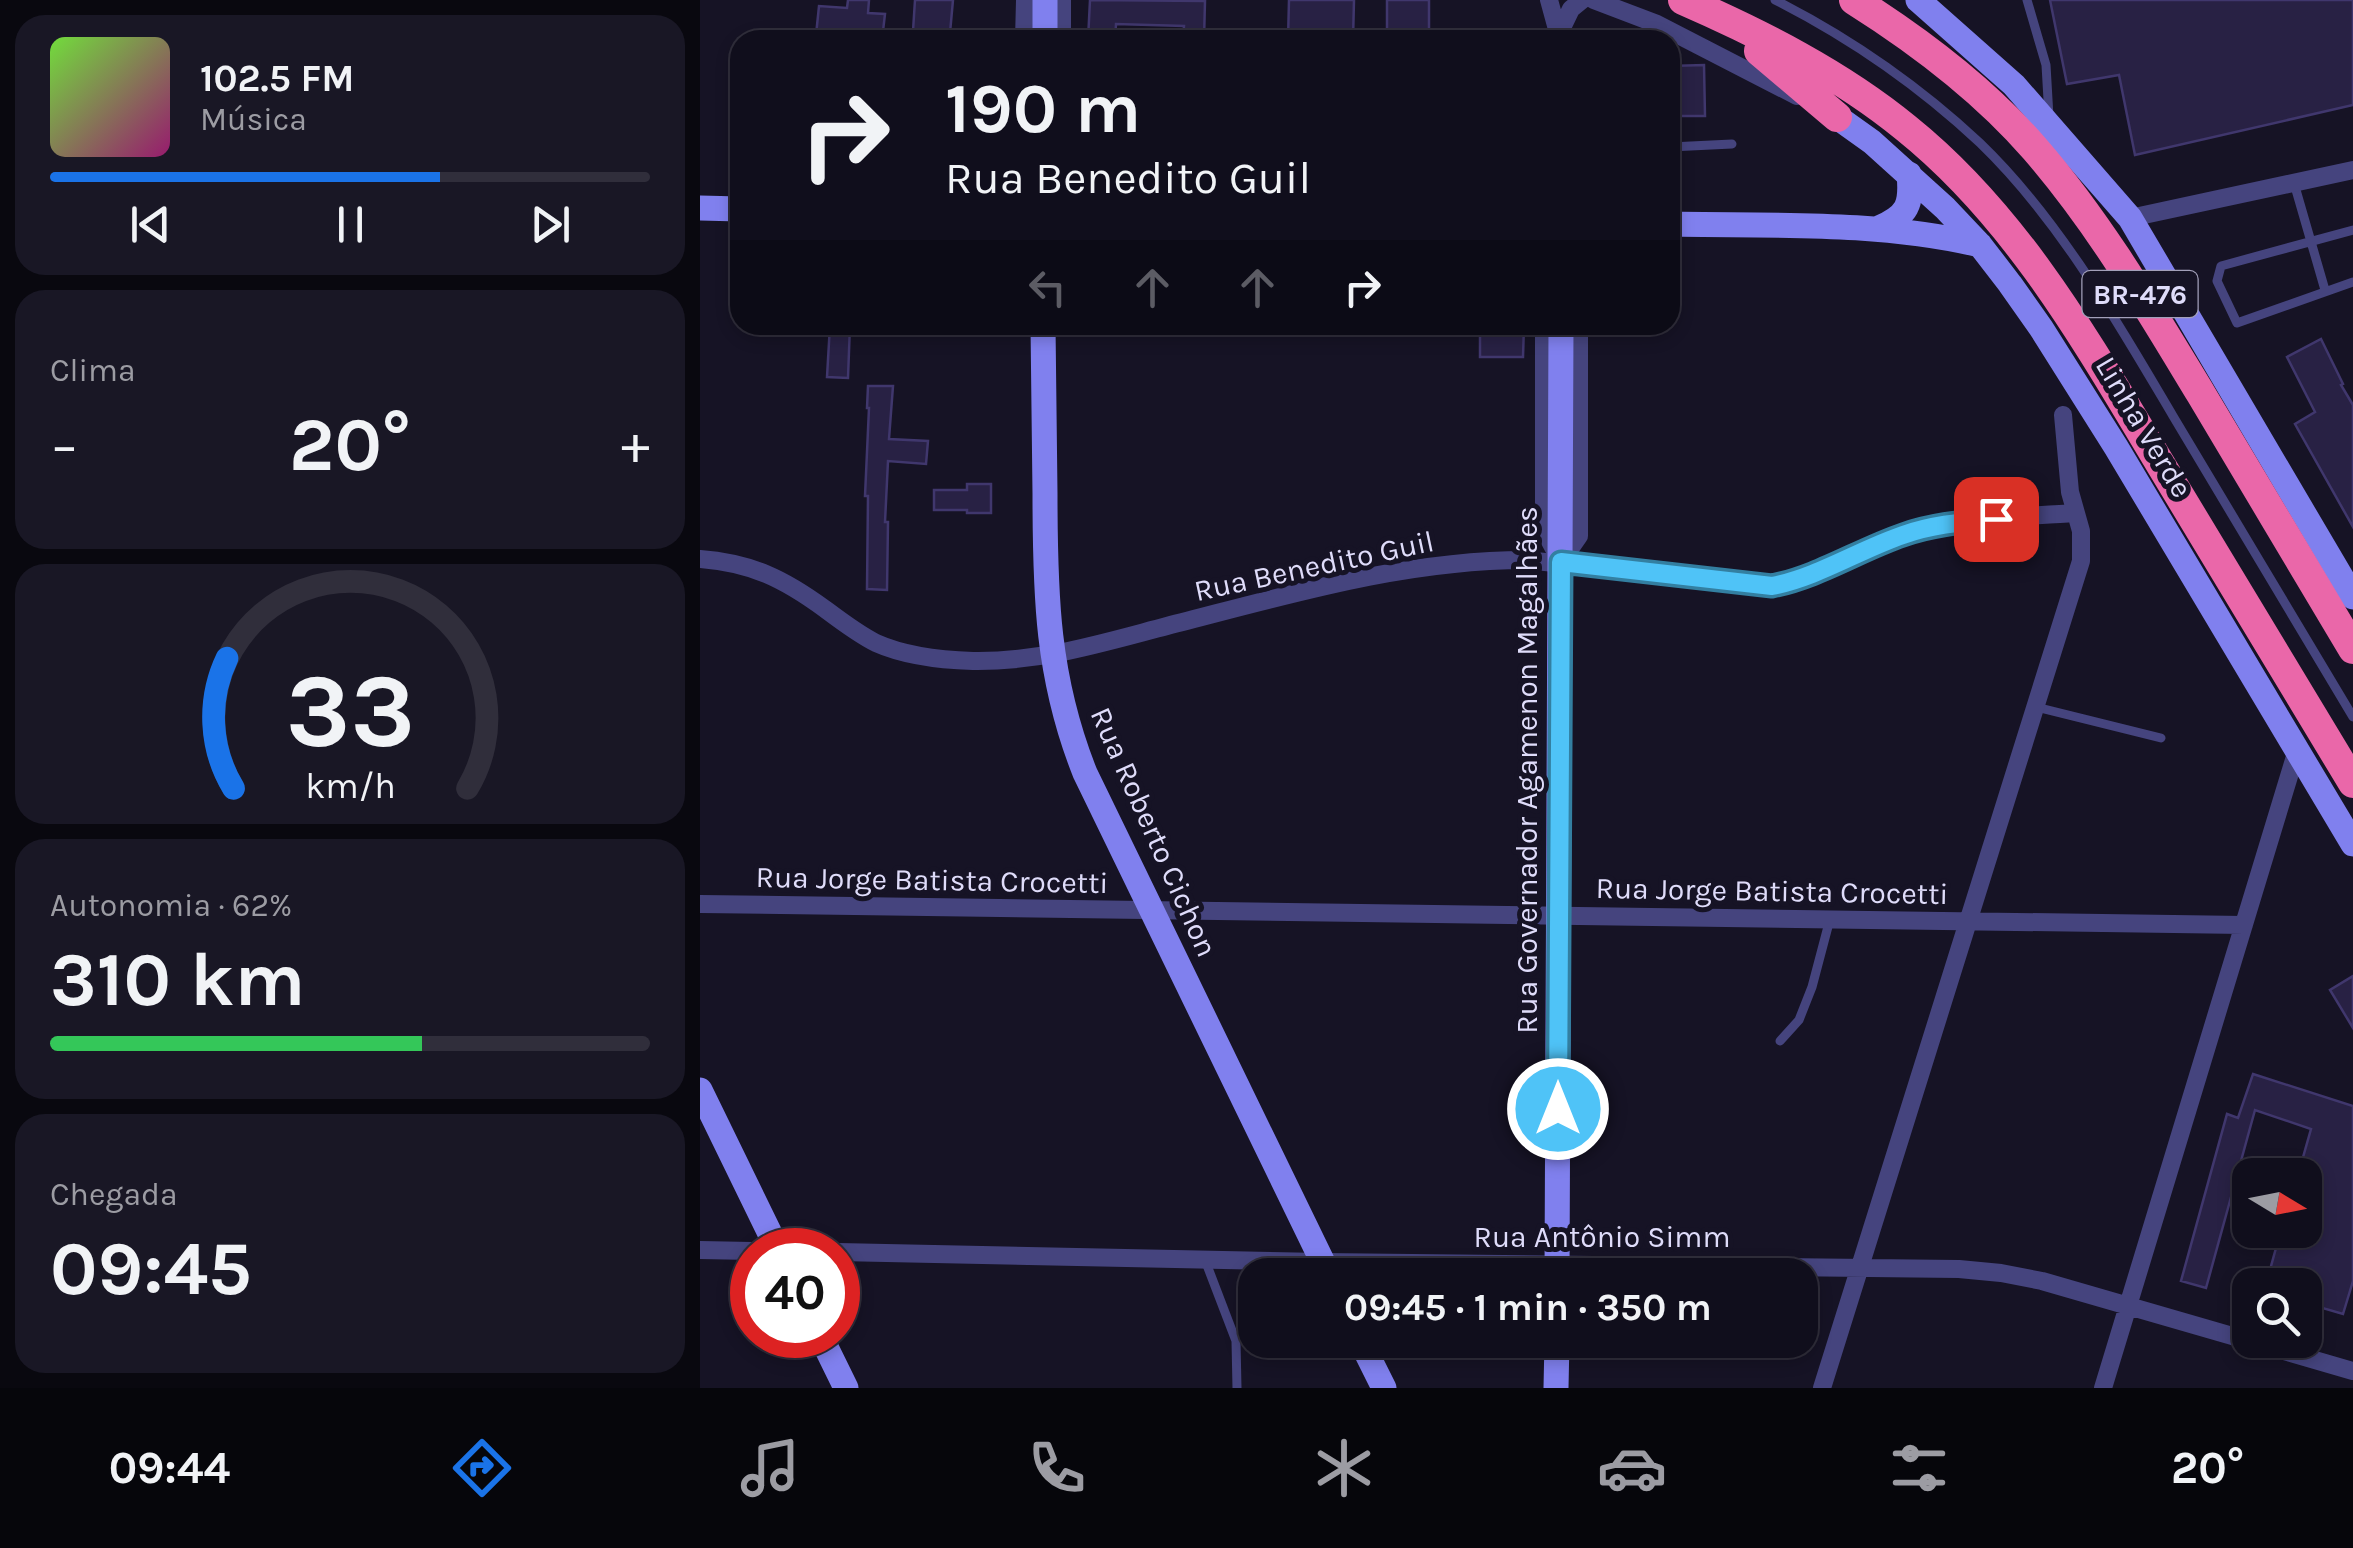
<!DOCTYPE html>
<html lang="pt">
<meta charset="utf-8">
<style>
:root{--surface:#100e1c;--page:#191725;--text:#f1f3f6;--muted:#9c9ca3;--line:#302e3b;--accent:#1a73e8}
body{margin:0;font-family:Karla,sans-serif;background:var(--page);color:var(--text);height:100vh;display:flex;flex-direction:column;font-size:38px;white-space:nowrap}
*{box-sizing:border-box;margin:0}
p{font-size:32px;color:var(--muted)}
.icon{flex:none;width:55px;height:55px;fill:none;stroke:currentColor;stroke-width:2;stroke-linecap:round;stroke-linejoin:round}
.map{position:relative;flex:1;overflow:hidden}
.sheet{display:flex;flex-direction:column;gap:15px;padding:15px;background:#09080f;width:700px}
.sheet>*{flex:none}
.hud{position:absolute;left:30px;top:30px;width:950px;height:305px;border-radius:30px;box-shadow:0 5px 15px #0003,0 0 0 2px var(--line);background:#100e1c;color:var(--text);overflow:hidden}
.needle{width:65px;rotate:100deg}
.buttons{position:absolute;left:1532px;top:1158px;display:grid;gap:20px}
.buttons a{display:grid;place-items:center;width:90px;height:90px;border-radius:20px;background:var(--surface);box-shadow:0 5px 15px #0003,0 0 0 2px var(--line);font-size:50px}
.speed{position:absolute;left:30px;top:1228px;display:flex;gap:20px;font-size:50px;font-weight:700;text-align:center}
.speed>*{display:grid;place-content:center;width:130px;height:130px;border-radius:50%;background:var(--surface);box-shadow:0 5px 15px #0003,0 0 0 2px var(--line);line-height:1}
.speed .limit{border:15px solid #d22;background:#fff;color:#111}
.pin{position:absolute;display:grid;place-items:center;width:85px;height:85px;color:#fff;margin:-42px;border-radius:20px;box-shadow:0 5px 15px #0006}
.me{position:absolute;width:110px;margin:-55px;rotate:0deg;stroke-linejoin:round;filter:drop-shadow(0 0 8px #0008)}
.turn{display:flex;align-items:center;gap:35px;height:210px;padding:0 50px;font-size:45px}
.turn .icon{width:130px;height:130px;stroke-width:2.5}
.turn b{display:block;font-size:70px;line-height:85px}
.lanes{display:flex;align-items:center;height:95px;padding:0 50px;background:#0003;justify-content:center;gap:50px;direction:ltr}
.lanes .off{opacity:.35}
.big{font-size:75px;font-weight:700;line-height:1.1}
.sheet .widget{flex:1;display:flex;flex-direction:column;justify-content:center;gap:15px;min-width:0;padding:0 35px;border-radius:30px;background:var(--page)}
.sheet .dial{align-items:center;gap:0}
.dial svg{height:260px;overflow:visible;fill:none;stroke:var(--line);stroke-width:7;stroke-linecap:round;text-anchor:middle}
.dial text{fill:var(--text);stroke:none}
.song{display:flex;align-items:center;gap:30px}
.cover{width:120px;height:120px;border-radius:15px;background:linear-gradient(135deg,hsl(100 70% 55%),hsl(320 70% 35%))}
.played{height:10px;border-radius:5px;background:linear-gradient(90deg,var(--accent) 65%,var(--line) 65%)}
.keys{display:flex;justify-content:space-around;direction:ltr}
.heat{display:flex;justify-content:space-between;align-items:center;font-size:55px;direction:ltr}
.charge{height:15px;border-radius:8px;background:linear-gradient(90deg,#34c759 62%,var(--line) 0)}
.trip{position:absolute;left:538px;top:1258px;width:580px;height:100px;border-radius:30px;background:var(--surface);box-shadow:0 5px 15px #0003,0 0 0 2px var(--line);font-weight:700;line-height:100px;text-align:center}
.menu{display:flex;height:160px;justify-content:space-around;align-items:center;background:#06060b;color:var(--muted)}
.menu .icon{width:70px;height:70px}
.menu .selected{color:var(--accent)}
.menu b{font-size:45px;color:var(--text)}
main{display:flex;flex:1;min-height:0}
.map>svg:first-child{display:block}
</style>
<main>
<section class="sheet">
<div class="widget">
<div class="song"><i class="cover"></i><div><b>102.5 FM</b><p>Música</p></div></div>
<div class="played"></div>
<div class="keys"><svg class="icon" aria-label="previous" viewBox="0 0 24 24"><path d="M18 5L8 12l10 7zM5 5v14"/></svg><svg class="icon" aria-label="pause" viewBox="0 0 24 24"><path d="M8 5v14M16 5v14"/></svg><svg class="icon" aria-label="next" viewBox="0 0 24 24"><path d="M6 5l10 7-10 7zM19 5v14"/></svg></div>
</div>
<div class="widget"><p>Clima</p>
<div class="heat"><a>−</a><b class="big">20°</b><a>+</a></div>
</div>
<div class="widget dial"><svg viewBox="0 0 100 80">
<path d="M14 69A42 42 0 1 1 86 69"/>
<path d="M14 69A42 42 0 0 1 12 29" stroke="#1a73e8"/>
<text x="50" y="56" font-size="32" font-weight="700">33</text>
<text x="50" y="72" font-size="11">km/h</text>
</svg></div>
<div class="widget"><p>Autonomia · 62%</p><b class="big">310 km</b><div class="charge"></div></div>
<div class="widget"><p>Chegada</p><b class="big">09:45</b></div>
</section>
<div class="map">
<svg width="1653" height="1388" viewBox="0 0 1653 1388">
<rect width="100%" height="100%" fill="#161325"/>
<path fill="#282144" stroke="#40376d" stroke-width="2.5" d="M148,0H169L168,13L185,14L182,40L116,35L119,6L147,8Z
M215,0H253L250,33L213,31Z
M390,0L505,1L504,40H483L484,26L416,24L415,40H388Z
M589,0H654L653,40H588Z
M687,0H729V40H687Z
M1350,0H1653V105L1435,155L1419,75L1367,84Z
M1004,65L1005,116H970V66Z
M130,325H150L148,378L127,377Z
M780,325H824L823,357H780Z
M1621,339L1643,384L1641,385L1653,405V527L1595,424L1615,412L1587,357Z
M168,386H193L189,439L228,441L226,464L188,461L185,522H188L187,590L167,589L168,496H165L169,408H167Z
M267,484H291V513H267V510H234V490H267Z
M1653,976V1028L1630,990Z
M1553,1074L1653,1106V1281L1643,1314L1612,1305L1618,1285H1595L1568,1277L1581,1230H1605V1175H1598L1611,1129L1555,1110L1506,1288L1481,1281L1527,1114L1538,1118Z"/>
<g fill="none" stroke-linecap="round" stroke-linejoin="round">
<path stroke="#45447e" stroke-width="9" d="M1075,0C1150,38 1219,86 1280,143C1359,219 1418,323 1473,416C1533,516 1593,617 1653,717
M1327,0L1346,65L1349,117
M970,147L1032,144
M1594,183L1625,290
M1653,230L1521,266L1517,281L1537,323L1653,282
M1336,707L1461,738
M1080,1041L1099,1020L1112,987L1130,919
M505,1260L536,1341L537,1388"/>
<path stroke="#45447e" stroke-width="18" d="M849,0L858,33
M894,0L957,24L1097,96
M858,36L871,9L882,0
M324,40L325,0
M362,40V0
M1430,218L1653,170
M844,325V530L861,562L879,536V325
M0,559C52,563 84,579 125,609C141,621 158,634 176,643C205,656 240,660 273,661C341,662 402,643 467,626C585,596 703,560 826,560L1072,586C1120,577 1161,548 1208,533C1261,516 1320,517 1375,513
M0,904L1544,925
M0,1250L52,1251
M138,1252L622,1262L1259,1269L1301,1273L1342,1281L1653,1371
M1122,1388L1381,561V531L1370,492L1363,415
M1403,1388L1597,750"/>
<path stroke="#8080ee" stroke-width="25" d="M1218,0L1314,85L1430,218L1653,597
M345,40V0
M1137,117L1172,142L1245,208L1280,245L1310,284L1341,328L1416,447L1653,844
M0,208L40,209
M970,224C1074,226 1179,221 1280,245
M1179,228C1208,215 1212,205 1209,174
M343,325C344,381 344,438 345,494C345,595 347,678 385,773L629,1275
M0,1090L78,1250
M857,1275L861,325
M120,1335L146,1388
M660,1340L684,1388
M856,1388L857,1340"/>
<path stroke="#ea67a9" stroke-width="30" d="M983,0C1061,34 1140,74 1206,128C1318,218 1388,344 1461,465C1525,571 1589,677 1653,783
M1154,0C1219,41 1284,90 1335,149C1400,224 1450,310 1501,394C1552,479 1602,564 1653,649
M1059,51L1137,117"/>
</g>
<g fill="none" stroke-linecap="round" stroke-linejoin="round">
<g stroke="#337fa1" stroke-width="25">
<path id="route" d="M858,1109L861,562L1072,586C1118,577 1159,550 1203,535C1234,524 1265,522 1296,519"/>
</g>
<use href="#route" stroke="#4fc3f7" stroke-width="18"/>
</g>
<g text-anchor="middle" stroke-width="10" stroke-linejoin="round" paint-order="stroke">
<rect fill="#161325" stroke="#a3a0ba" stroke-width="2.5" x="1382.5" y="271" width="115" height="46" rx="8"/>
<g font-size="28" font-weight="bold" fill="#dfdcfa">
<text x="1440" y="304">BR-476</text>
</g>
<g font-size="30" fill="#dfdcfa" stroke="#161325">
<text transform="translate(1444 427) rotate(59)" y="10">Linha Verde</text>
<text transform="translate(614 566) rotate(-12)" y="10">Rua Benedito Guil</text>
<text transform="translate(827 770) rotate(-90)" y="10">Rua Governador Agamenon Magalhães</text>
<text transform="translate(454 832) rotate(66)" y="10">Rua Roberto Cichon</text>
<text transform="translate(232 880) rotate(1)" y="10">Rua Jorge Batista Crocetti</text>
<text transform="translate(1072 891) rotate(1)" y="10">Rua Jorge Batista Crocetti</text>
<text x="902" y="1247">Rua Antônio Simm</text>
</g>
</g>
</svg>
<div class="buttons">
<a><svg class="needle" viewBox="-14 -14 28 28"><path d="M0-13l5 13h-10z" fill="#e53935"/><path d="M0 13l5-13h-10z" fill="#9c9ca3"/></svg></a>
<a><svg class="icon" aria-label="search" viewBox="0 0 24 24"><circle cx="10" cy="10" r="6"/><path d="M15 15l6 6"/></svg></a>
</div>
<div class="speed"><div class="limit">40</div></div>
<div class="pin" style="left:1296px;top:519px;background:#d93025"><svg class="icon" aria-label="arrive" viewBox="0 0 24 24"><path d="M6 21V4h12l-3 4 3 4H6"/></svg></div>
<svg class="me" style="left:858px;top:1109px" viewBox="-20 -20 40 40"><circle r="17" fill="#4fc3f7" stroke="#fff" stroke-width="3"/><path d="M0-11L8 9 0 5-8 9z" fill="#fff"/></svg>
<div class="trip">09:45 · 1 min · 350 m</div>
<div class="hud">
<div class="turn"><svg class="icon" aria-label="right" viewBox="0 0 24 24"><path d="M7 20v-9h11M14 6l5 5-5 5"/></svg><div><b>190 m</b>Rua Benedito Guil</div></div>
<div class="lanes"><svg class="icon off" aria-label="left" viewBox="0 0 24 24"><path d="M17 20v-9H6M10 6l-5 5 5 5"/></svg><svg class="icon off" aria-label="ahead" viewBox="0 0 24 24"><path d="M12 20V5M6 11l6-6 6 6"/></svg><svg class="icon off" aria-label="ahead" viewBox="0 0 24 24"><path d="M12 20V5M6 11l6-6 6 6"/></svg><svg class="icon" aria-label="right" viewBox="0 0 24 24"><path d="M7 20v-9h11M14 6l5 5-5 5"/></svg></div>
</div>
</div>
</main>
<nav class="menu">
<b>09:44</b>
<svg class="icon selected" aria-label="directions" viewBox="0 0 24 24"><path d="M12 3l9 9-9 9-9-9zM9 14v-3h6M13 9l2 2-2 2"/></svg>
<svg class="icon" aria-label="music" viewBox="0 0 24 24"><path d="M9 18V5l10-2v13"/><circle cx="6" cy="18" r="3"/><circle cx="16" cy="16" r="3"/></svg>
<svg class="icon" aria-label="phone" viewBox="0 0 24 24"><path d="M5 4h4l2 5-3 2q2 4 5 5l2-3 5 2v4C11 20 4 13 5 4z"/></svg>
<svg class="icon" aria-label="climate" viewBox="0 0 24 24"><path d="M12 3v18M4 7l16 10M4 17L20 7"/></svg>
<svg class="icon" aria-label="car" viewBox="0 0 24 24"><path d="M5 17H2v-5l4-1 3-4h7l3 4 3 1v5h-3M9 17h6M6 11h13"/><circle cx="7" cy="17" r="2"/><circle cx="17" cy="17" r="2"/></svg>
<svg class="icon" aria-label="filters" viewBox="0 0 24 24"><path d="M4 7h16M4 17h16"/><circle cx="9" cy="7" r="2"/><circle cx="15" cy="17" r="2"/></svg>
<b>20°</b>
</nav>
